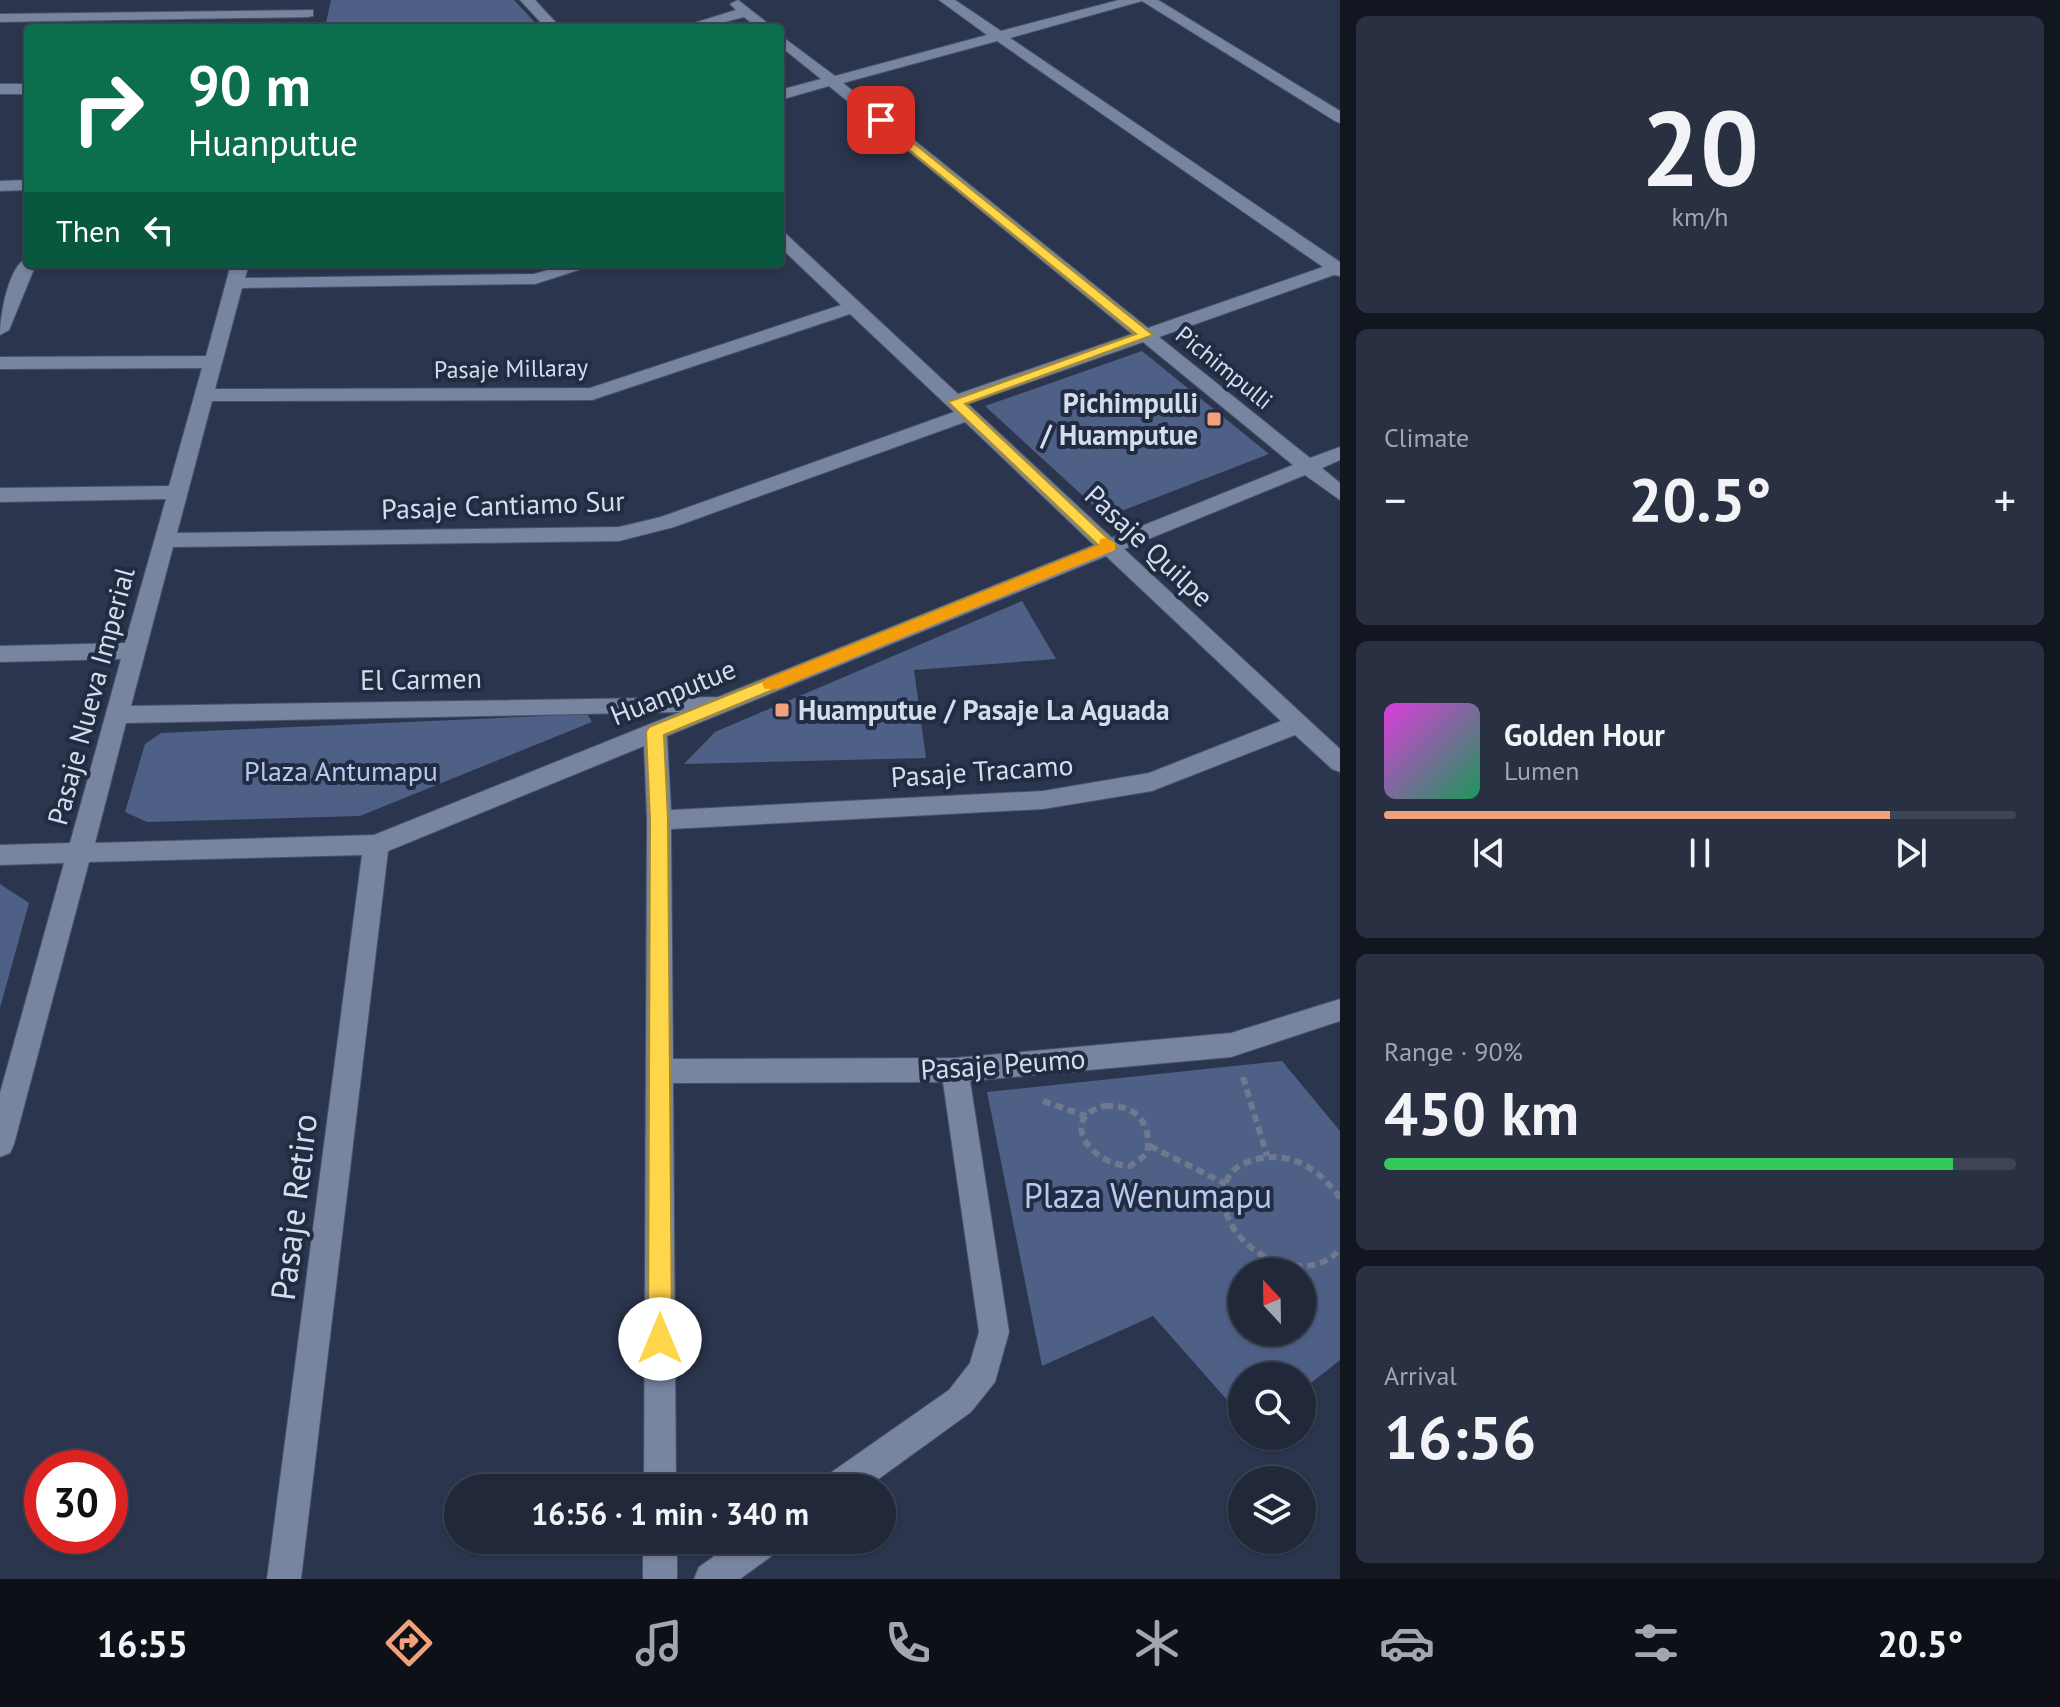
<!DOCTYPE html>
<meta charset="utf-8">
<style>
:root{--surface:#20283a;--page:#283042;--text:#f1f3f6;--muted:#a2a6af;--line:#3d4454;--accent:#f1a17c}
body{margin:0;font-family:"PT Sans",sans-serif;background:var(--page);color:var(--text);height:100vh;display:flex;flex-direction:column;font-size:30px;white-space:nowrap}
*{box-sizing:border-box;margin:0}
p{font-size:26px;color:var(--muted)}
.icon{flex:none;width:44px;height:44px;fill:none;stroke:currentColor;stroke-width:2;stroke-linecap:round;stroke-linejoin:round}
.map{position:relative;flex:1;overflow:hidden}
.drawer{display:flex;flex-direction:column;gap:16px;padding:16px;background:#121620;width:720px}
.drawer>*{flex:none}
.top-card{position:absolute;left:24px;top:24px;width:760px;height:244px;border-radius:8px;box-shadow:0 2px 6px #0004,0 0 0 2px var(--line);background:#0b6e4f;color:#fff;overflow:hidden}
.needle{width:52px;rotate:338deg}
.tools{position:absolute;left:1228px;top:1258px;display:grid;gap:16px}
.tools a{display:grid;place-items:center;width:88px;height:88px;border-radius:50%;background:var(--surface);box-shadow:0 2px 6px #0004,0 0 0 2px var(--line);font-size:40px}
.speed{position:absolute;left:24px;top:1450px;display:flex;gap:16px;font-size:40px;font-weight:700;text-align:center}
.speed>*{display:grid;place-content:center;width:104px;height:104px;border-radius:50%;background:var(--surface);box-shadow:0 2px 6px #0004,0 0 0 2px var(--line);line-height:1}
.speed .limit{border:12px solid #d22;background:#fff;color:#111}
.pin{position:absolute;display:grid;place-items:center;width:68px;height:68px;color:#fff;margin:-34px;border-radius:16px;box-shadow:0 4px 12px #0006}
.me{position:absolute;width:88px;margin:-44px;rotate:0deg;stroke-linejoin:round;filter:drop-shadow(0 0 6px #0008)}
.turn{display:flex;align-items:center;gap:28px;height:168px;padding:0 32px;font-size:36px}
.turn .icon{width:104px;height:104px;stroke-width:2.5}
.turn b{display:block;font-size:56px;line-height:68px}
.then{display:flex;align-items:center;height:76px;padding:0 32px;background:#0003;gap:16px;font-size:30px}
.big{font-size:60px;font-weight:700;line-height:1.1}
.drawer .card{flex:1;display:flex;flex-direction:column;justify-content:center;gap:12px;min-width:0;padding:0 28px;border-radius:12px;background:var(--page)}
.drawer .dial{align-items:center;gap:0}
.dial b{font-size:104px;line-height:1}
.song{display:flex;align-items:center;gap:24px}
.cover{width:96px;height:96px;border-radius:12px;background:linear-gradient(135deg,hsl(300 70% 55%),hsl(150 70% 35%))}
.played{height:8px;border-radius:4px;background:linear-gradient(90deg,var(--accent) 80%,var(--line) 80%)}
.keys{display:flex;justify-content:space-around;direction:ltr}
.heat{display:flex;justify-content:space-between;align-items:center;font-size:44px;direction:ltr}
.charge{height:12px;border-radius:6px;background:linear-gradient(90deg,#34c759 90%,var(--line) 0)}
.trip{position:absolute;left:444px;top:1474px;width:452px;height:80px;border-radius:40px;background:var(--surface);box-shadow:0 2px 6px #0004,0 0 0 2px var(--line);font-weight:700;line-height:80px;text-align:center}
.tab-bar{display:flex;height:128px;justify-content:space-around;align-items:center;background:#0d1017;color:var(--muted)}
.tab-bar .icon{width:56px;height:56px}
.tab-bar .current{color:var(--accent)}
.tab-bar b{font-size:36px;color:var(--text)}
main{display:flex;flex:1;min-height:0}
.map>svg:first-child{display:block}
</style>
<main>
<div class="map">
<svg width="1340" height="1579" viewBox="0 0 1340 1579">
<rect width="100%" height="100%" fill="#2b364e"/>
<path fill="#4e6086" fill-rule="evenodd" d="M331,0H514L540,28H325Z
M1142,351L1269,454L1106,517L985,406Z
M1022,601L1056,659L914,670L926,758L684,764L715,732Z
M587,714L592,722L360,816L147,822L125,812L145,744L161,733Z
M0,884L29,903L0,1008Z
M1282,1061L1340,1131V1360L1302,1390V1376H1242V1417L1153,1316L1042,1366L987,1092ZM1302,1272V1332H1242V1272Z"/>
<g fill="none" stroke-linecap="round" stroke-linejoin="round">
<g stroke="#495367" stroke-width="2">
<path id="street" d="M520,0H535L561,28H546Z
M738,0L774,28H758L744,17L702,28H678L736,10L730,4Z
M939,0H955L1001,31L1119,0H1158L1340,111V123L1335,121L1142,1L1010,38L1340,262V276L1334,275L1159,337L1310,458L1340,447V460L1322,468L1340,483V500L1305,475L1124,549L1340,749V772L1332,769L1295,735L1152,791L1043,809L671,829L673,1059L955,1058L1231,1033L1340,999V1021L1231,1057L970,1081L1009,1332L995,1382L971,1412L866,1488H822L826,1476L949,1390L970,1363L979,1332L943,1082L673,1083L676,1488H644L647,820L644,746L388,851L301,1579H267L362,855L89,862L14,1144L10,1153L0,1157V1093L64,863L0,865V845L70,843L121,659L0,662V646L125,643L166,499L0,502V488L169,486L202,368L0,369V357L206,356L231,264H249L245,278L534,274L569,264H597L535,284L242,288L215,389L590,388L841,305L780,247V233L786,234L958,394L1132,334L829,86L780,100V90L821,79L780,46V35L835,76L987,35ZM997,41L1323,267L1148,328L843,83ZM850,314L954,412L661,517L619,527L177,533L212,401L592,400ZM1143,342L1293,465L1112,538L968,404ZM965,422L1094,545L718,697L131,706L173,547L619,541L674,527ZM1106,556L1281,721L1149,773L1043,791L671,810L667,736ZM680,712L374,835L95,843L126,723Z
M313,10V16L308,17L0,22V14Z
M0,84H28V94H0Z
M28,180V190L0,191V181Z
M28,258V264H36L9,330L0,335C0,317 8,264 28,258Z
M643,1540H677V1579H643Z
M737,1540H782L777,1552L740,1579H694L699,1567Z"/>
</g>
<path stroke="#6f788d" stroke-width="6" stroke-dasharray="8 5" stroke-linecap="butt" d="M1243,1077L1267,1156
M1043,1101L1086,1116
M1105,1106C1137,1104 1152,1124 1147,1154L1130,1166C1090,1165 1057,1117 1105,1106Z
M1150,1146L1226,1184
M1340,1198C1320,1170 1293,1151 1257,1159C1246,1162 1233,1167 1228,1178C1210,1215 1250,1257 1284,1264C1306,1269 1325,1266 1340,1249"/>
<use href="#street" fill="#7785a1" fill-rule="evenodd"/>
</g>
<path fill="#ffd54a" stroke="#a68a30" stroke-width="2" d="M881,117L1153,335L965,404L1117,547L664,735L668,820L672,1339L668,1347L660,1351L652,1347L648,1339L650,820L646,732L649,727L1098,545L948,402L1136,334L876,123L875,120Z"/>
<path fill="#f59e0b" d="M1106,538L1115,543V550L777,689H765L762,684L765,680L1099,545L1100,539Z"/>
<g fill="#f1a17c" stroke="#212c43" stroke-width="3">
<rect x="1206" y="411" width="16" height="16" rx="4"/>
<rect x="774" y="702" width="16" height="16" rx="4"/>
</g>
<g text-anchor="middle" stroke-width="8" stroke-linejoin="round" paint-order="stroke">
<g font-size="24" fill="#d5ddec" stroke="#212c43">
<text transform="translate(1224 368) rotate(39)" y="8">Pichimpulli</text>
<text transform="translate(511 369) rotate(-1)" y="8">Pasaje Millaray</text>
</g>
<g font-size="28" font-weight="bold" fill="#d5ddec" stroke="#212c43" text-anchor="end">
<text x="1198" y="413">Pichimpulli<tspan x="1198" dy="32">/ Huamputue</tspan></text>
<text x="798" y="720" text-anchor="start">Huamputue / Pasaje La Aguada</text>
</g>
<g font-size="28" fill="#d5ddec" stroke="#212c43">
<text transform="translate(503 505) rotate(-2)" y="10">Pasaje Cantiamo Sur</text>
<text transform="translate(1149 546) rotate(43)" y="10">Pasaje Quilpe</text>
<text transform="translate(421 679) rotate(-1)" y="10">El Carmen</text>
<text transform="translate(673 692) rotate(-22)" y="10">Huanputue</text>
<text transform="translate(91 696) rotate(-75)" y="10">Pasaje Nueva Imperial</text>
<text transform="translate(982 771) rotate(-4)" y="10">Pasaje Tracamo</text>
<text transform="translate(1003 1064) rotate(-4)" y="10">Pasaje Peumo</text>
</g>
<g font-size="28" fill="#b7c9ee" stroke="#212c43">
<text x="341" y="781">Plaza Antumapu</text>
</g>
<g font-size="34" fill="#b7c9ee" stroke="#212c43">
<text x="1148" y="1208">Plaza Wenumapu</text>
</g>
<g font-size="34" fill="#d5ddec" stroke="#212c43">
<text transform="translate(294 1207) rotate(-83)" y="12">Pasaje Retiro</text>
</g>
</g>
</svg>
<div class="tools">
<a><svg class="needle" viewBox="-14 -14 28 28"><path d="M0-13l5 13h-10z" fill="#e53935"/><path d="M0 13l5-13h-10z" fill="#a2a6af"/></svg></a>
<a><svg class="icon" aria-label="search" viewBox="0 0 24 24"><circle cx="10" cy="10" r="6"/><path d="M15 15l6 6"/></svg></a>
<a><svg class="icon" aria-label="layers" viewBox="0 0 24 24"><path d="M12 4l9 5-9 5-9-5zM3 14l9 5 9-5"/></svg></a>
</div>
<div class="speed"><div class="limit">30</div></div>
<div class="pin" style="left:881px;top:120px;background:#d93025"><svg class="icon" aria-label="arrive" viewBox="0 0 24 24"><path d="M6 21V4h12l-3 4 3 4H6"/></svg></div>
<svg class="me" style="left:660px;top:1339px" viewBox="-20 -20 40 40"><circle r="19" fill="#fff"/><path d="M0-13L10 11 0 6-10 11z" fill="#ffd54a"/></svg>
<div class="trip">16:56 · 1 min · 340 m</div>
<div class="top-card">
<div class="turn"><svg class="icon" aria-label="right" viewBox="0 0 24 24"><path d="M7 20v-9h11M14 6l5 5-5 5"/></svg><div><b>90 m</b>Huanputue</div></div>
<div class="then">Then<svg class="icon" aria-label="left" viewBox="0 0 24 24"><path d="M17 20v-9H6M10 6l-5 5 5 5"/></svg></div>
</div>
</div>
<section class="drawer">
<div class="card dial"><b>20</b><p>km/h</p></div>
<div class="card"><p>Climate</p>
<div class="heat"><a>−</a><b class="big">20.5°</b><a>+</a></div>
</div>
<div class="card">
<div class="song"><i class="cover"></i><div><b>Golden Hour</b><p>Lumen</p></div></div>
<div class="played"></div>
<div class="keys"><svg class="icon" aria-label="previous" viewBox="0 0 24 24"><path d="M18 5L8 12l10 7zM5 5v14"/></svg><svg class="icon" aria-label="pause" viewBox="0 0 24 24"><path d="M8 5v14M16 5v14"/></svg><svg class="icon" aria-label="next" viewBox="0 0 24 24"><path d="M6 5l10 7-10 7zM19 5v14"/></svg></div>
</div>
<div class="card"><p>Range · 90%</p><b class="big">450 km</b><div class="charge"></div></div>
<div class="card"><p>Arrival</p><b class="big">16:56</b></div>
</section>
</main>
<nav class="tab-bar">
<b>16:55</b>
<svg class="icon current" aria-label="directions" viewBox="0 0 24 24"><path d="M12 3l9 9-9 9-9-9zM9 14v-3h6M13 9l2 2-2 2"/></svg>
<svg class="icon" aria-label="music" viewBox="0 0 24 24"><path d="M9 18V5l10-2v13"/><circle cx="6" cy="18" r="3"/><circle cx="16" cy="16" r="3"/></svg>
<svg class="icon" aria-label="phone" viewBox="0 0 24 24"><path d="M5 4h4l2 5-3 2q2 4 5 5l2-3 5 2v4C11 20 4 13 5 4z"/></svg>
<svg class="icon" aria-label="climate" viewBox="0 0 24 24"><path d="M12 3v18M4 7l16 10M4 17L20 7"/></svg>
<svg class="icon" aria-label="car" viewBox="0 0 24 24"><path d="M5 17H2v-5l4-1 3-4h7l3 4 3 1v5h-3M9 17h6M6 11h13"/><circle cx="7" cy="17" r="2"/><circle cx="17" cy="17" r="2"/></svg>
<svg class="icon" aria-label="filters" viewBox="0 0 24 24"><path d="M4 7h16M4 17h16"/><circle cx="9" cy="7" r="2"/><circle cx="15" cy="17" r="2"/></svg>
<b>20.5°</b>
</nav>
